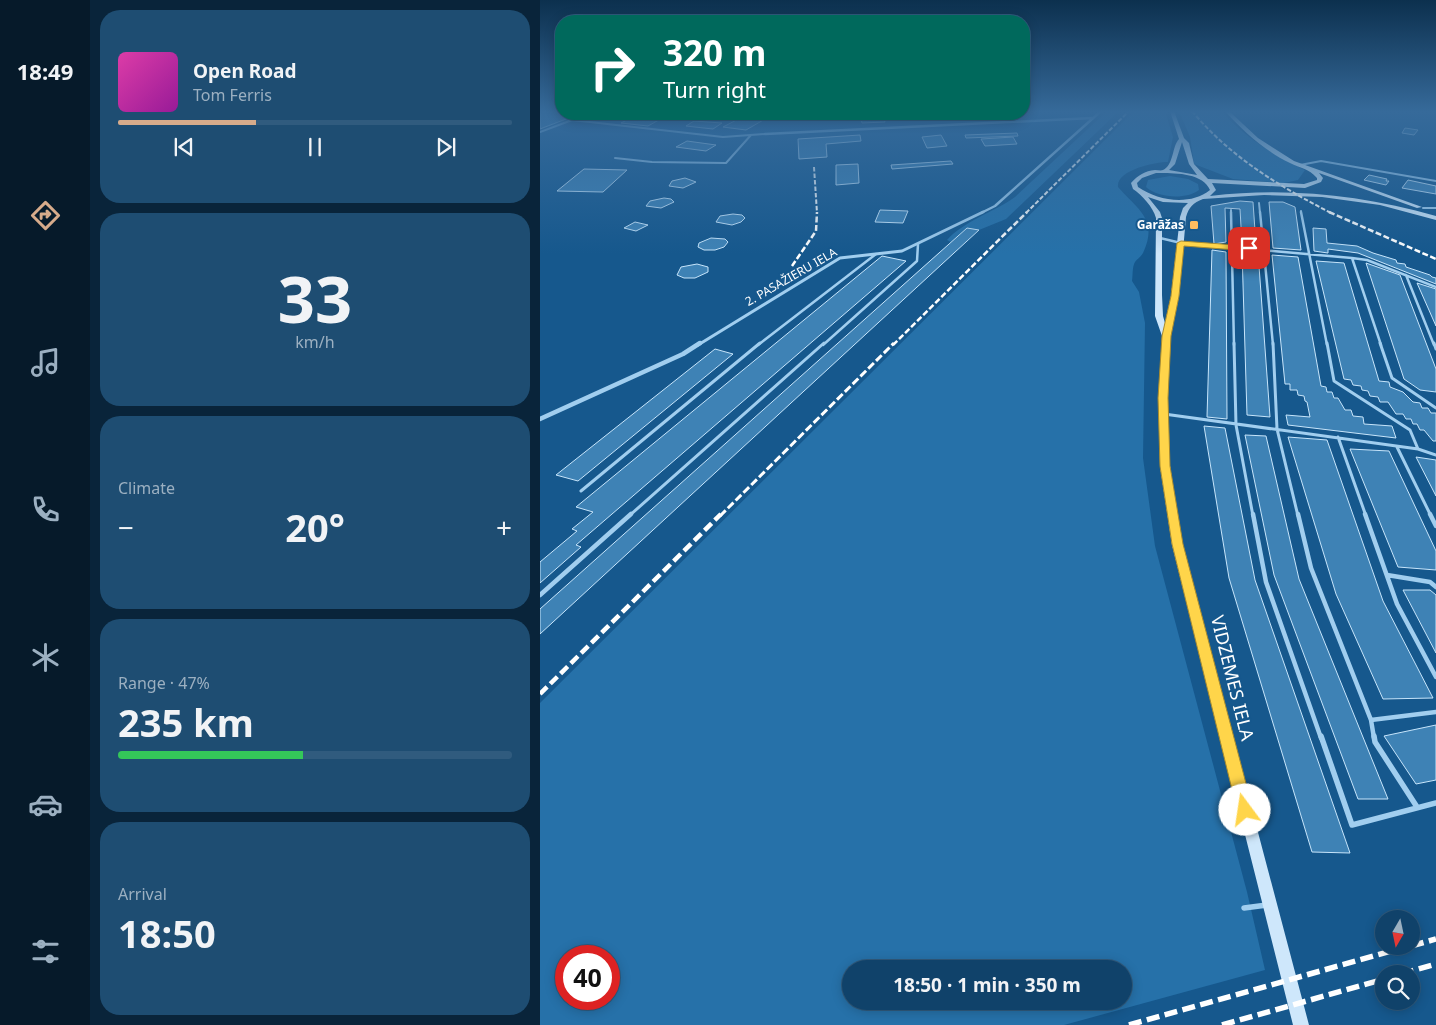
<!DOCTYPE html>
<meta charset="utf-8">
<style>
:root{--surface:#10426a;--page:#1e4d72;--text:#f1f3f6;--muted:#9cb0c1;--line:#305b7e;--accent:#d6ab8b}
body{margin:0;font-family:"Noto Sans",sans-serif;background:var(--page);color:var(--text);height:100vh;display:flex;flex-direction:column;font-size:19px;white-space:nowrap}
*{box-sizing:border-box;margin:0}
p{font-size:16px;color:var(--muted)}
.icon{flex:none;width:28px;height:28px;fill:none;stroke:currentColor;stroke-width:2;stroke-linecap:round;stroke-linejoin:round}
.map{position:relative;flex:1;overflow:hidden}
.side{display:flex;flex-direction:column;gap:10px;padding:10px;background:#09243a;width:450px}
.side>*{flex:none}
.hud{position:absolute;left:15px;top:15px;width:475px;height:105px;border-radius:20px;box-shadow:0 2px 12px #0003,0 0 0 1px var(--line);background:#00695c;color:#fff;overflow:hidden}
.needle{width:32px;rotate:189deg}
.controls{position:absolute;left:835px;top:910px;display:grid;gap:10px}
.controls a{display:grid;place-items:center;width:45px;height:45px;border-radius:50%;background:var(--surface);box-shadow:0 2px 12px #0003,0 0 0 1px var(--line);font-size:25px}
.speed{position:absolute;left:15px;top:945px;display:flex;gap:10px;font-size:25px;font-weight:700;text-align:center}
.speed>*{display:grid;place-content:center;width:65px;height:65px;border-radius:50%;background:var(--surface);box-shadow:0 2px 12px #0003,0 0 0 1px var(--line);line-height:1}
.speed .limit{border:8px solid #d22;background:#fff;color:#111}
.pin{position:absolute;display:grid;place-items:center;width:42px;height:42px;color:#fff;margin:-21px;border-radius:10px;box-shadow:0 2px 8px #0006}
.me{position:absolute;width:55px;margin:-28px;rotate:346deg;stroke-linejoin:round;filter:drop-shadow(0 0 4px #0008)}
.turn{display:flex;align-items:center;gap:18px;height:105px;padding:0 25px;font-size:22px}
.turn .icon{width:65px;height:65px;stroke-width:2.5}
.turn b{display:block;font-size:35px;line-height:42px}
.big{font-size:38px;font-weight:700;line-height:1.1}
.side .card{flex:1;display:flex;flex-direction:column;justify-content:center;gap:8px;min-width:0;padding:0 18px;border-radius:20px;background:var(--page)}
.side .dial{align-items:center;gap:0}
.dial b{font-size:65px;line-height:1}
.song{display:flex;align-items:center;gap:15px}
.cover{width:60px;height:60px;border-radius:8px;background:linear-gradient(135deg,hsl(320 70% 55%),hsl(300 70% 35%))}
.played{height:5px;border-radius:2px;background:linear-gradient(90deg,var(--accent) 35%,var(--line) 35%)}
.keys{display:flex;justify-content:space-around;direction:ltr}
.heat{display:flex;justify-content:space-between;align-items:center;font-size:28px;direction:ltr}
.charge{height:8px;border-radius:4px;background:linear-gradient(90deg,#34c759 47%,var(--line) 0)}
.trip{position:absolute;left:302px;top:960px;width:290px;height:50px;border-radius:25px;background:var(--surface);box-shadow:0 2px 12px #0003,0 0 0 1px var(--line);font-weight:700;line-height:50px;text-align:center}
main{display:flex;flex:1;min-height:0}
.dock{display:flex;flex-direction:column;width:90px;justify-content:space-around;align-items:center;background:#061a2a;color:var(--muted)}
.dock .icon{width:35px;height:35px}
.dock .current{color:var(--accent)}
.dock b{font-size:22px;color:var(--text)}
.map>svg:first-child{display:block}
</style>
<main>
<nav class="dock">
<b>18:49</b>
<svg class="icon current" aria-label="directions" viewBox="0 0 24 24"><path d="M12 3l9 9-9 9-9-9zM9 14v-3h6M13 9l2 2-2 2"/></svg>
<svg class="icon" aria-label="music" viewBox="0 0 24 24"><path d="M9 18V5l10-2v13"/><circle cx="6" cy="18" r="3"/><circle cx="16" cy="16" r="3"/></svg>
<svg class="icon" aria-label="phone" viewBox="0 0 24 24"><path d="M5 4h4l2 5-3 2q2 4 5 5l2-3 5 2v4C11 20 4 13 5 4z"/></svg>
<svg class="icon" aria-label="climate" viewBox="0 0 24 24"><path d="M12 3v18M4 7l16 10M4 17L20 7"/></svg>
<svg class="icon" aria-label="car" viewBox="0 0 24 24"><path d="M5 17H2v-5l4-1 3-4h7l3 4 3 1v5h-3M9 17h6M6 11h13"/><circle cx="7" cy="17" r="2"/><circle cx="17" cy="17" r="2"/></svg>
<svg class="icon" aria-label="filters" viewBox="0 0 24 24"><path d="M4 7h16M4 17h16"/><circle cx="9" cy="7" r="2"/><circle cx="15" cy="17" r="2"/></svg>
</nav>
<section class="side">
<div class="card">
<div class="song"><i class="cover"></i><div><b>Open Road</b><p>Tom Ferris</p></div></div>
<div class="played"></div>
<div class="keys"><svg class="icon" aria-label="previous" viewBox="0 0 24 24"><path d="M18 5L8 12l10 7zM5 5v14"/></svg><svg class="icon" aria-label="pause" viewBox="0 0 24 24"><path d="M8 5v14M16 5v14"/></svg><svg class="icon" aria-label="next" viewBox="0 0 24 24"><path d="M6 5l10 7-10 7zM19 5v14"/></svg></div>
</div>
<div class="card dial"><b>33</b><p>km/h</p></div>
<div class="card"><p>Climate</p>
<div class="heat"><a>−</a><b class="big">20°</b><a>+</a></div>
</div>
<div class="card"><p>Range · 47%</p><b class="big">235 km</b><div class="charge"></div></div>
<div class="card"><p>Arrival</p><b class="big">18:50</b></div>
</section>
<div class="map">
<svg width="896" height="1025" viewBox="0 0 896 1025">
<rect width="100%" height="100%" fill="#16588d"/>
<path fill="#2671a9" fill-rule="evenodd" d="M567,111H579L466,219L439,230L427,228L411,242L407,240C424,221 454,212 475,197Z
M594,111H625L633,137L628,162C615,162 576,170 578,187C597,209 619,219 603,253C601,257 597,259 595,262C592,267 593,275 592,281L599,292L605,323L603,458L615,546L707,892L725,970L524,1025H0V703ZM26,956H69V999H26ZM311,969H584V1001H311Z
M639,111H681C705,137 733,155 765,170L758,180L744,183L693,179L654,164L650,137Z
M630,176L648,179L658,184L659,190C646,200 618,198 606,187L608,180Z"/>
<path fill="#3e82b5" stroke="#c7e5fb" d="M0,111H21V114H39L0,129Z
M99,114H103L126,116L108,126L81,123Z
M208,114L232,115L206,130L183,127Z
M417,114H431L433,118L420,119Z
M344,118L345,122L322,123L321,119Z
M154,121L182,123L173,129L146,126Z
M865,128L878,130L874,135L862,133Z
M477,133L478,136L426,138L425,135Z
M320,135L321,141L286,144L287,157L259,159L258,139Z
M401,135L407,146L387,148L382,137Z
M473,137L477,144L445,146L441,139Z
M147,141L176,145L166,151L136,147Z
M411,161L413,164L352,169L351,165Z
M318,164L319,183L296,185V165Z
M44,169L87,170L63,192L17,191Z
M829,175L847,179L846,181H849L846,185L824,180Z
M145,178L156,182L143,188L129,186L132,181Z
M868,180L896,186V194L862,188Z
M124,198L131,199L134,202L121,208L106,206L110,201Z
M700,201L713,202L716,245L702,244L700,209L685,208L686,242L674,244L671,206Z
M729,202H743L755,207L761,250L733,248Z
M340,210L368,211L363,223L335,222Z
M193,214L202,215L205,218L201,222L192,225L176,222L180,216Z
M95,222L108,225L96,231L84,228Z
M427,228L439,230L0,634V609Z
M773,228L786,229L787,243L817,246L833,253L856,260L857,263L865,264L866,267L890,275L892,277L896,278V284L818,253L788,249V253L774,251Z
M171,238L185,239L188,242L184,247L175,250H164L158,247L159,243Z
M672,250L686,252L687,419L667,417Z
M702,251L718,252L730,417L707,415Z
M732,255L758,257L781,386L786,387L787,392H792L794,398H798L805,410H811L813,416L823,417L824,424L852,426L856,438L748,425L746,415L770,417L767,402L765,401L764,396L758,395L757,390H750V384H745Z
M342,256L366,261L36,545L41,547L0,583V562L37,531L32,529L53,512L36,507Z
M776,261L804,263L839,381L849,382L850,387L863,392L873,402L880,403L882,408H888L891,413H896V441H893L884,430H880L877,424H873L871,419H866L863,414H856L848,402H840L838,397L830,396L828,391L822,390L821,386L813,385L811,380L804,379Z
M826,263L860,275L896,369V392L880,390L864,379Z
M157,264L168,267V272L155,278H144L137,275L141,267Z
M877,283L896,289V326Z
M175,349L193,354L38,481L16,475Z
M664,426L685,428L715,580L810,853L772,852L689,578Z
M705,435L726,436L759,579L848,799H818L734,575Z
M748,437L787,440L843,601L893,698L843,699L796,594Z
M810,449L849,451L896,551V570L858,567Z
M876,457L896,460V496Z
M863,590H890L896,595V653Z
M896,725V780L876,784L844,736Z"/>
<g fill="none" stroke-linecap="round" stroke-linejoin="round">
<path stroke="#a1ceef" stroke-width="2" d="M0,132L32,120L183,137L225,134
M75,158L112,162L186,163L211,135
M760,165L781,161L896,181
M719,203L720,213
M883,208H896
M691,210V213
M761,211V213"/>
<path stroke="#a1ceef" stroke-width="2.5" d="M691,212L694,345
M720,212L733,345
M761,212L787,345
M620,238L641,243L812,258L841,345
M812,258L827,260L896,287
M866,275L894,345
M218,345L336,254
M283,345L377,261L378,244"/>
<path stroke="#a1ceef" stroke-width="3" d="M694,343L696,425L713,516
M733,343L737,429L758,516
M787,343L794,381L870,430L878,449
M840,343L852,378L896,408
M894,343L896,349
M624,414L878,449L896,455
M798,437L826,516
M857,447L891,516
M41,491L220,343
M89,516L284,343"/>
<path stroke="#a1ceef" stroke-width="4.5" d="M713,514L726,582L781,738
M758,514L771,568L831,720L834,738
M825,514L857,604L896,677
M890,514L896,526
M847,575L890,582L896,587
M0,595L91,514
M831,720L896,712"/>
<path stroke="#a1ceef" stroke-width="5.5" d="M781,736L812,825L896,803
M834,736L835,742L877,807
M704,908L727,905"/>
<path stroke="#a1ceef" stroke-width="2.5" d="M225,134L552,118
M441,213L455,206L561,111"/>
<path stroke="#a1ceef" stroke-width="3" d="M158,345L300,258L362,251L443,212"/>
<path stroke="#a1ceef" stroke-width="4.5" d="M0,419L143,354L160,343"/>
<path fill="#cee7fb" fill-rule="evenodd" d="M630,111H634L644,138L649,143L654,164L668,179L764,184L777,180V178C768,168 762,169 750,163C725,151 703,131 685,111H689L718,138L754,161L882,207L877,208L779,173L783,178L781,182L765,188L672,183L676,190L670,196C747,187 821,195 896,216V220L840,205L782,197L724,195L663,199C653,203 649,207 646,217L639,296L630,336L627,399L630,466L642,545L769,1025H753L632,545L620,466L619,399L622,336L615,316L616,218C613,207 602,195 593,189L591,183C598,175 605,171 615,170C618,170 621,171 623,170C634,165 632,146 639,139ZM642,142L649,164L657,175L629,170L635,164ZM616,173C631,173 663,172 670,190C650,206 618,201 598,187L597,183L602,178ZM608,197L623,202L648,203L643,208L640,217L631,296L625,323L623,316L622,295V218L620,212Z"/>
<path stroke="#fff" stroke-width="2" stroke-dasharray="4.5 2" stroke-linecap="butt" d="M652,111C690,157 739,186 791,213
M274,167L277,213
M486,213L589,111"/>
<path stroke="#fff" stroke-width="2.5" stroke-dasharray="6 2.5" stroke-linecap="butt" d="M789,212L896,259
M252,266L276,231L277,212
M353,345L487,212"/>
<path stroke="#fff" stroke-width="3" stroke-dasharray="8 3" stroke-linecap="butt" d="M180,516L354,343"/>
<path stroke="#fff" stroke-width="4.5" stroke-dasharray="10 4.5" stroke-linecap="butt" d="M0,694L181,514"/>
<path stroke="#fff" stroke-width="5.5" stroke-dasharray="13 5.5" stroke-linecap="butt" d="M871,946L896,939
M861,974L896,964
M589,1025L869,946
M682,1025L844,979"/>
</g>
<linearGradient id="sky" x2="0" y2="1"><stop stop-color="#0c304e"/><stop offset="0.44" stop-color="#366a9a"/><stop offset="1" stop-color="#366a9a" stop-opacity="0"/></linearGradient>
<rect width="896" height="254" fill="url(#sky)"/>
<path fill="#ffd54a" stroke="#a68a30" d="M641,241L709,246L712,248L709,251L644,246L639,296L631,336L628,398L630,466L643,544L713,810L711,816L705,818L700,816L697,810L632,544L620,466L618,398L622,336L631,296L637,243Z"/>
<rect fill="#ffbd5f" stroke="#16588d" stroke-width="2" x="649" y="220" width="10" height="10" rx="2.5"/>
<g text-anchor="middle" stroke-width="4" stroke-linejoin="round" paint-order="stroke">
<g font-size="12" font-weight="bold" fill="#fff" stroke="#16588d" text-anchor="end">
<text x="644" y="229">Garāžas</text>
</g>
<g font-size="12" fill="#fff" stroke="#16588d">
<text transform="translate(251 277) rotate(-30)" y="4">2. PASAŽIERU IELA</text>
</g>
<g font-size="18" fill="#fff" stroke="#16588d">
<text transform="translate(692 678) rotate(76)" y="6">VIDZEMES IELA</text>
</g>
</g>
</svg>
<div class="controls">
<a><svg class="needle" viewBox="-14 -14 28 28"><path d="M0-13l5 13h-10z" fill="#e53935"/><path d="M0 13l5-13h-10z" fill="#9cb0c1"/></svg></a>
<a><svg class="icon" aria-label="search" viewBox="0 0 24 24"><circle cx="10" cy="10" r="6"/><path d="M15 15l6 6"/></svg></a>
</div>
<div class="speed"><div class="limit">40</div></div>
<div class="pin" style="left:709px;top:248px;background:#d93025"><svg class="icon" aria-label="arrive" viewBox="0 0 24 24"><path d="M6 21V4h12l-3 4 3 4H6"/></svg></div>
<svg class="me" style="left:705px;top:810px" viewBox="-20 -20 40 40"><circle r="19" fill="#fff"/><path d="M0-13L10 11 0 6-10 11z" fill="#ffd54a"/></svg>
<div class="trip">18:50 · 1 min · 350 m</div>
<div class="hud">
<div class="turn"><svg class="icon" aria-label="right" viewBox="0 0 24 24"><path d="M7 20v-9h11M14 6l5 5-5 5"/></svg><div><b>320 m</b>Turn right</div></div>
</div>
</div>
</main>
